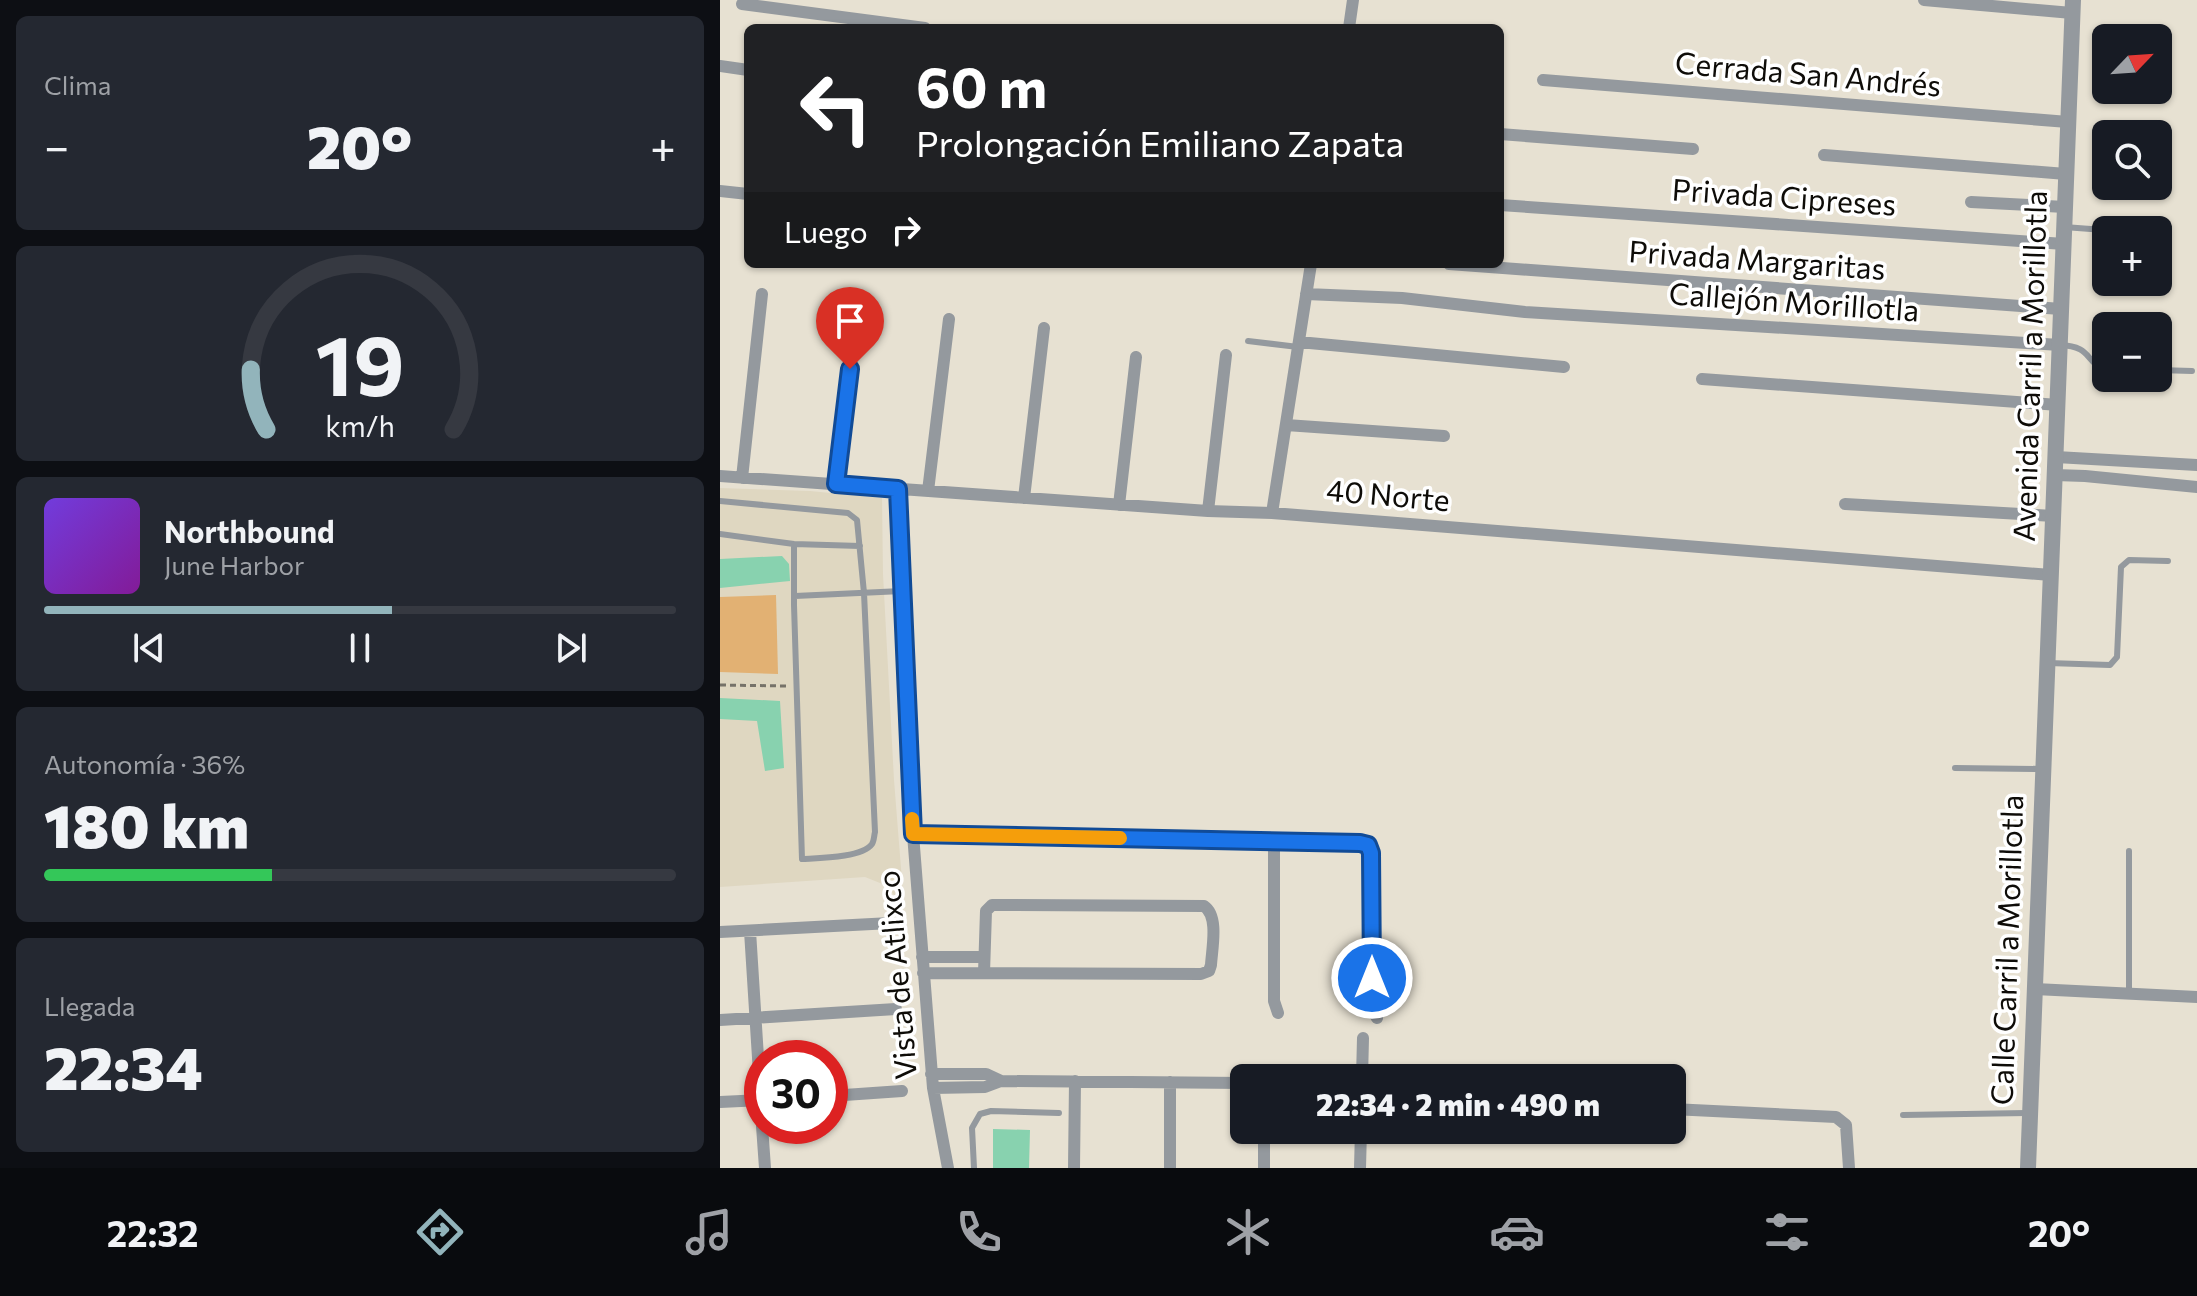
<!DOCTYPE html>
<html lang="es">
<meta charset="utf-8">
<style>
:root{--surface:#171b24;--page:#242831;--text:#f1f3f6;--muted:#9ea1a6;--line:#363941;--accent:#92b4bb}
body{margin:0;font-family:Commissioner,sans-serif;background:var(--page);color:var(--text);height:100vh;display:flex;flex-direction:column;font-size:30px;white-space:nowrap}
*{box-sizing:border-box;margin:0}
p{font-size:26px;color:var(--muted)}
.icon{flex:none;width:44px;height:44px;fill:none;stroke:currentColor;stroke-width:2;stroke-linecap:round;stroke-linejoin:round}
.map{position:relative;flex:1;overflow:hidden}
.side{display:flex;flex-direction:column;gap:16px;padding:16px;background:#0d0f14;width:720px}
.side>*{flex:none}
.top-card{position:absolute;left:24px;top:24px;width:760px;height:244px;border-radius:12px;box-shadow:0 2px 6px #0004;background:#202124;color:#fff;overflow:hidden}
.needle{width:52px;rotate:65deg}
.tools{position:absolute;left:1372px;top:24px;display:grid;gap:16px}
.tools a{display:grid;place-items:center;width:80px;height:80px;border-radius:12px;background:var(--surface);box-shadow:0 2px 6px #0004;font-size:40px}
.speed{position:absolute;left:24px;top:1040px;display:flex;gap:16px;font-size:40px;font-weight:700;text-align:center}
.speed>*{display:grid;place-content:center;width:104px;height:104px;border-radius:50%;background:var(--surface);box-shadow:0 2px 6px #0004;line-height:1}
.speed .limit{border:12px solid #d22;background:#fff;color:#111}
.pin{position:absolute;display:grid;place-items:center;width:68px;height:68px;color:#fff;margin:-82px -34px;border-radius:50% 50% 50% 0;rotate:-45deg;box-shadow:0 0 8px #0007}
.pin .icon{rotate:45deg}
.me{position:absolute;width:88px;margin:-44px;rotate:0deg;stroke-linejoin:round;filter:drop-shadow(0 0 6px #0008)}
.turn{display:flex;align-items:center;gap:28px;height:168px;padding:0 40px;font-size:36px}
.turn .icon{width:104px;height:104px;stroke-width:2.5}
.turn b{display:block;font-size:56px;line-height:68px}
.then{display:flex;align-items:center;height:76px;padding:0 40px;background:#0003;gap:16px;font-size:30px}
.big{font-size:60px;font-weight:800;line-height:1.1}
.side .tile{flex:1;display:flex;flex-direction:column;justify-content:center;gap:12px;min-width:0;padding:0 28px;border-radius:12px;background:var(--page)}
.side .dial{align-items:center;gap:0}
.dial svg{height:208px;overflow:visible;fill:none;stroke:var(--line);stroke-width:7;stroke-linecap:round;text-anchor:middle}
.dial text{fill:var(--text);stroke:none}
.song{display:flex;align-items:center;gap:24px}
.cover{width:96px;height:96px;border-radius:12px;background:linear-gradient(135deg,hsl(260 70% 55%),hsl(290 70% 35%))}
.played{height:8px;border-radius:4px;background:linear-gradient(90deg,var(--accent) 55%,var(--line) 55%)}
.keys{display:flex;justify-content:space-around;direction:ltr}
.heat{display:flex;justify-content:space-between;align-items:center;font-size:44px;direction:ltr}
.charge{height:12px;border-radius:6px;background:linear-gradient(90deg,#34c759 36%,var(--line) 0)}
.trip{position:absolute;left:510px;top:1064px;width:456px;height:80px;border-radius:12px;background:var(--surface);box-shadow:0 2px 6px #0004;font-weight:800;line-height:80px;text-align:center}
.dock{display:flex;height:128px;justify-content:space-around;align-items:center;background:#090b0e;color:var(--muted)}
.dock .icon{width:56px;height:56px}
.dock .on{color:var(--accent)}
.dock b{font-size:36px;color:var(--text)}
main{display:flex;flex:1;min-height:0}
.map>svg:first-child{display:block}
</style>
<main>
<section class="side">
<div class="tile"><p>Clima</p>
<div class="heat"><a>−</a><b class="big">20°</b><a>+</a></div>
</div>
<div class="tile dial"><svg viewBox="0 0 100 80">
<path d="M14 69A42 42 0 1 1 86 69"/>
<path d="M14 69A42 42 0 0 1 8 46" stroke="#92b4bb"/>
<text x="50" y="56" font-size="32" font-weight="700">19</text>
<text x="50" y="72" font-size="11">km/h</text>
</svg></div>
<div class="tile">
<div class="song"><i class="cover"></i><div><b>Northbound</b><p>June Harbor</p></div></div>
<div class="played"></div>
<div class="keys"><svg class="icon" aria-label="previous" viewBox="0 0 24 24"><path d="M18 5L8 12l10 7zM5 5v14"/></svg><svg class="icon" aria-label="pause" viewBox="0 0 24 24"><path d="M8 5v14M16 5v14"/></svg><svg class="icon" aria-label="next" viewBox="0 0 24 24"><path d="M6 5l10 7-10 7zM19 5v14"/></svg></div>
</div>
<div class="tile"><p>Autonomía · 36%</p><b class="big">180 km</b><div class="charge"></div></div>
<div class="tile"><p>Llegada</p><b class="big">22:34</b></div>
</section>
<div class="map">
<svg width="1477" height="1168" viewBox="0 0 1477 1168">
<rect width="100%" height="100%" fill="#e7e1d2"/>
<path fill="#dfd7c1" d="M0,488L90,491L162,498L163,574L174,780L184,906L165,885L145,877L0,887Z"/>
<path fill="#88d2af" d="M62,556L69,564L70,581L0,588V559Z
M0,698L60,701L64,768L45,771L37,721L0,719Z
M273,1129L310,1130L309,1168H273Z"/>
<path fill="#e2b173" d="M56,595L58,674L0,672V597Z"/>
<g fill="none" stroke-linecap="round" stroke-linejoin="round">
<path stroke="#767269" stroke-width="3" stroke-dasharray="6 4" stroke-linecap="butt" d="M0,685L68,686"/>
<path stroke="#94999e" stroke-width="6" d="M1344,227L1384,230
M528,341L578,347
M1340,345C1373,346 1365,364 1386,369
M1438,370L1472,371
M0,501L128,513L137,520L144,593L155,832C154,836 154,841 152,844C142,858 98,858 82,859L74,605V544
M0,534L74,544L140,546
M75,596L182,591
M1328,663L1390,665L1397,657L1401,567L1409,560L1448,561
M1235,768L1323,769
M1409,993V851
M1183,1115L1307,1113
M254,1168L252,1128L260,1114L271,1111L339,1113"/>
<path stroke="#94999e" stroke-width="12" d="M1204,0L1352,13
M22,4L205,28
M629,28L633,0
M0,66L28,70
M823,80L1348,122
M780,134L973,149
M1104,155L1346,174
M0,191L28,194
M1251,202L1345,207
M780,205L1344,244
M729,264L1341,309
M586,294L682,298L805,312L1340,345
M579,342L844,367
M982,379L1338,405
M566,425L724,436
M1336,457L1477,465
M1335,475L1365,476L1477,487
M0,476L488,511L552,513L1331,575
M22,478L42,294
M116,484L138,308
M178,489L193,834L213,1088L228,1168
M208,491L229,319
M304,498L324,328
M1125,504L1334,516
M399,505L416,357
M488,511L506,355
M552,513L591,264
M193,834L640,843L648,845L651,853L652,1009L657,1018
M554,841V1001L558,1013
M30,931L42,1121
M0,932L171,923
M202,957H264
M203,973L481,974L489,971L491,965C492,948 499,916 484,906L272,905L266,911L264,973
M1315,989L1477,997
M0,1020L176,1009
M211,1074H266L281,1081
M642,1078L643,1038
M213,1088L265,1087L281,1081L524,1083
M110,1096L182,1091
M0,1102L42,1100
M952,1109L1116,1117L1126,1125L1129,1168
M42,1126L45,1168
M354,1168L355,1081
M450,1168V1082
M544,1168V1130
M640,1168L641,1130"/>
<path stroke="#94999e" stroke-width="16" d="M1308,1168L1353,0"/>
</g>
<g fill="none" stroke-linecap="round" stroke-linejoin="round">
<g stroke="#114b97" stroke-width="20">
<path id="route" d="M130,369L116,484L178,489L193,834L640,843L648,845L651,853L652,978"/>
</g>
<use href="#route" stroke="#1a73e8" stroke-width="14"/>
<path stroke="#f59e0b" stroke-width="14" d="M192,819L193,834L400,838"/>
</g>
<g text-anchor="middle" stroke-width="7" stroke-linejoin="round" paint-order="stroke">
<g font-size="30" fill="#0e0c08" stroke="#fff">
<text transform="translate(1088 75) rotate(5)" y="10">Cerrada San Andrés</text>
<text transform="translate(1064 198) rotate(4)" y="10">Privada Cipreses</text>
<text transform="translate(1037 261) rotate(4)" y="10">Privada Margaritas</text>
<text transform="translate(1074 303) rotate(4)" y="10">Callejón Morillotla</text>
<text transform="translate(1311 366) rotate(-88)" y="10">Avenida Carril a Morillotla</text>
<text transform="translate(668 496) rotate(5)" y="10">40 Norte</text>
<text transform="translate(1288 950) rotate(-88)" y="10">Calle Carril a Morillotla</text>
<text transform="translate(178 975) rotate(-95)" y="10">Vista de Atlixco</text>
</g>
</g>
</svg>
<div class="tools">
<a><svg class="needle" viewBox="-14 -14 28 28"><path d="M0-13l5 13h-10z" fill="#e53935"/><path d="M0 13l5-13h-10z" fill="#9ea1a6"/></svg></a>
<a><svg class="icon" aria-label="search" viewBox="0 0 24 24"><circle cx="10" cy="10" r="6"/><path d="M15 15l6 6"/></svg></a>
<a>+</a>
<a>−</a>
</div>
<div class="speed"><div class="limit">30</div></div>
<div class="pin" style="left:130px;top:369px;background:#d93025"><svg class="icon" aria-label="arrive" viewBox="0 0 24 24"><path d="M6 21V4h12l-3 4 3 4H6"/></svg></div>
<svg class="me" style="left:652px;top:978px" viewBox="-20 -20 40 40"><circle r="17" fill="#1a73e8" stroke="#fff" stroke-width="3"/><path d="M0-11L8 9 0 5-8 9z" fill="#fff"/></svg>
<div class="trip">22:34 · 2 min · 490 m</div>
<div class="top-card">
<div class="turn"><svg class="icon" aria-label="left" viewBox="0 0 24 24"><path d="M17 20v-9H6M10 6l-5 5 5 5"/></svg><div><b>60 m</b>Prolongación Emiliano Zapata</div></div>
<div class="then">Luego<svg class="icon" aria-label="right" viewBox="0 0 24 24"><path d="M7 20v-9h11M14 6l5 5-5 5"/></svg></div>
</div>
</div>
</main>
<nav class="dock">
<b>22:32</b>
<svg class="icon on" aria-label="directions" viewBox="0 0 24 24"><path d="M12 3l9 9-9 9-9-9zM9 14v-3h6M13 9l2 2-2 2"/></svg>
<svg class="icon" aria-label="music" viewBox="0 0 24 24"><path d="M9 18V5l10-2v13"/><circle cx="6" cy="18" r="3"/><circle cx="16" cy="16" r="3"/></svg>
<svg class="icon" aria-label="phone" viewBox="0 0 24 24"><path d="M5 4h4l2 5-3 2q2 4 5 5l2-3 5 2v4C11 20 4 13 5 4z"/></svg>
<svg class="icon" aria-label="climate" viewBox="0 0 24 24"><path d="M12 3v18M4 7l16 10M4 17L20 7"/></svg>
<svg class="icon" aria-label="car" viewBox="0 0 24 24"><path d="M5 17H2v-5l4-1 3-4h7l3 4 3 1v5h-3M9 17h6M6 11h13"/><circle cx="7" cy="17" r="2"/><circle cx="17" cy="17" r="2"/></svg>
<svg class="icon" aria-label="filters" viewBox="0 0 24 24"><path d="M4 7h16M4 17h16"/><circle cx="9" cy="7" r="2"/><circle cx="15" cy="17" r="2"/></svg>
<b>20°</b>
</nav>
